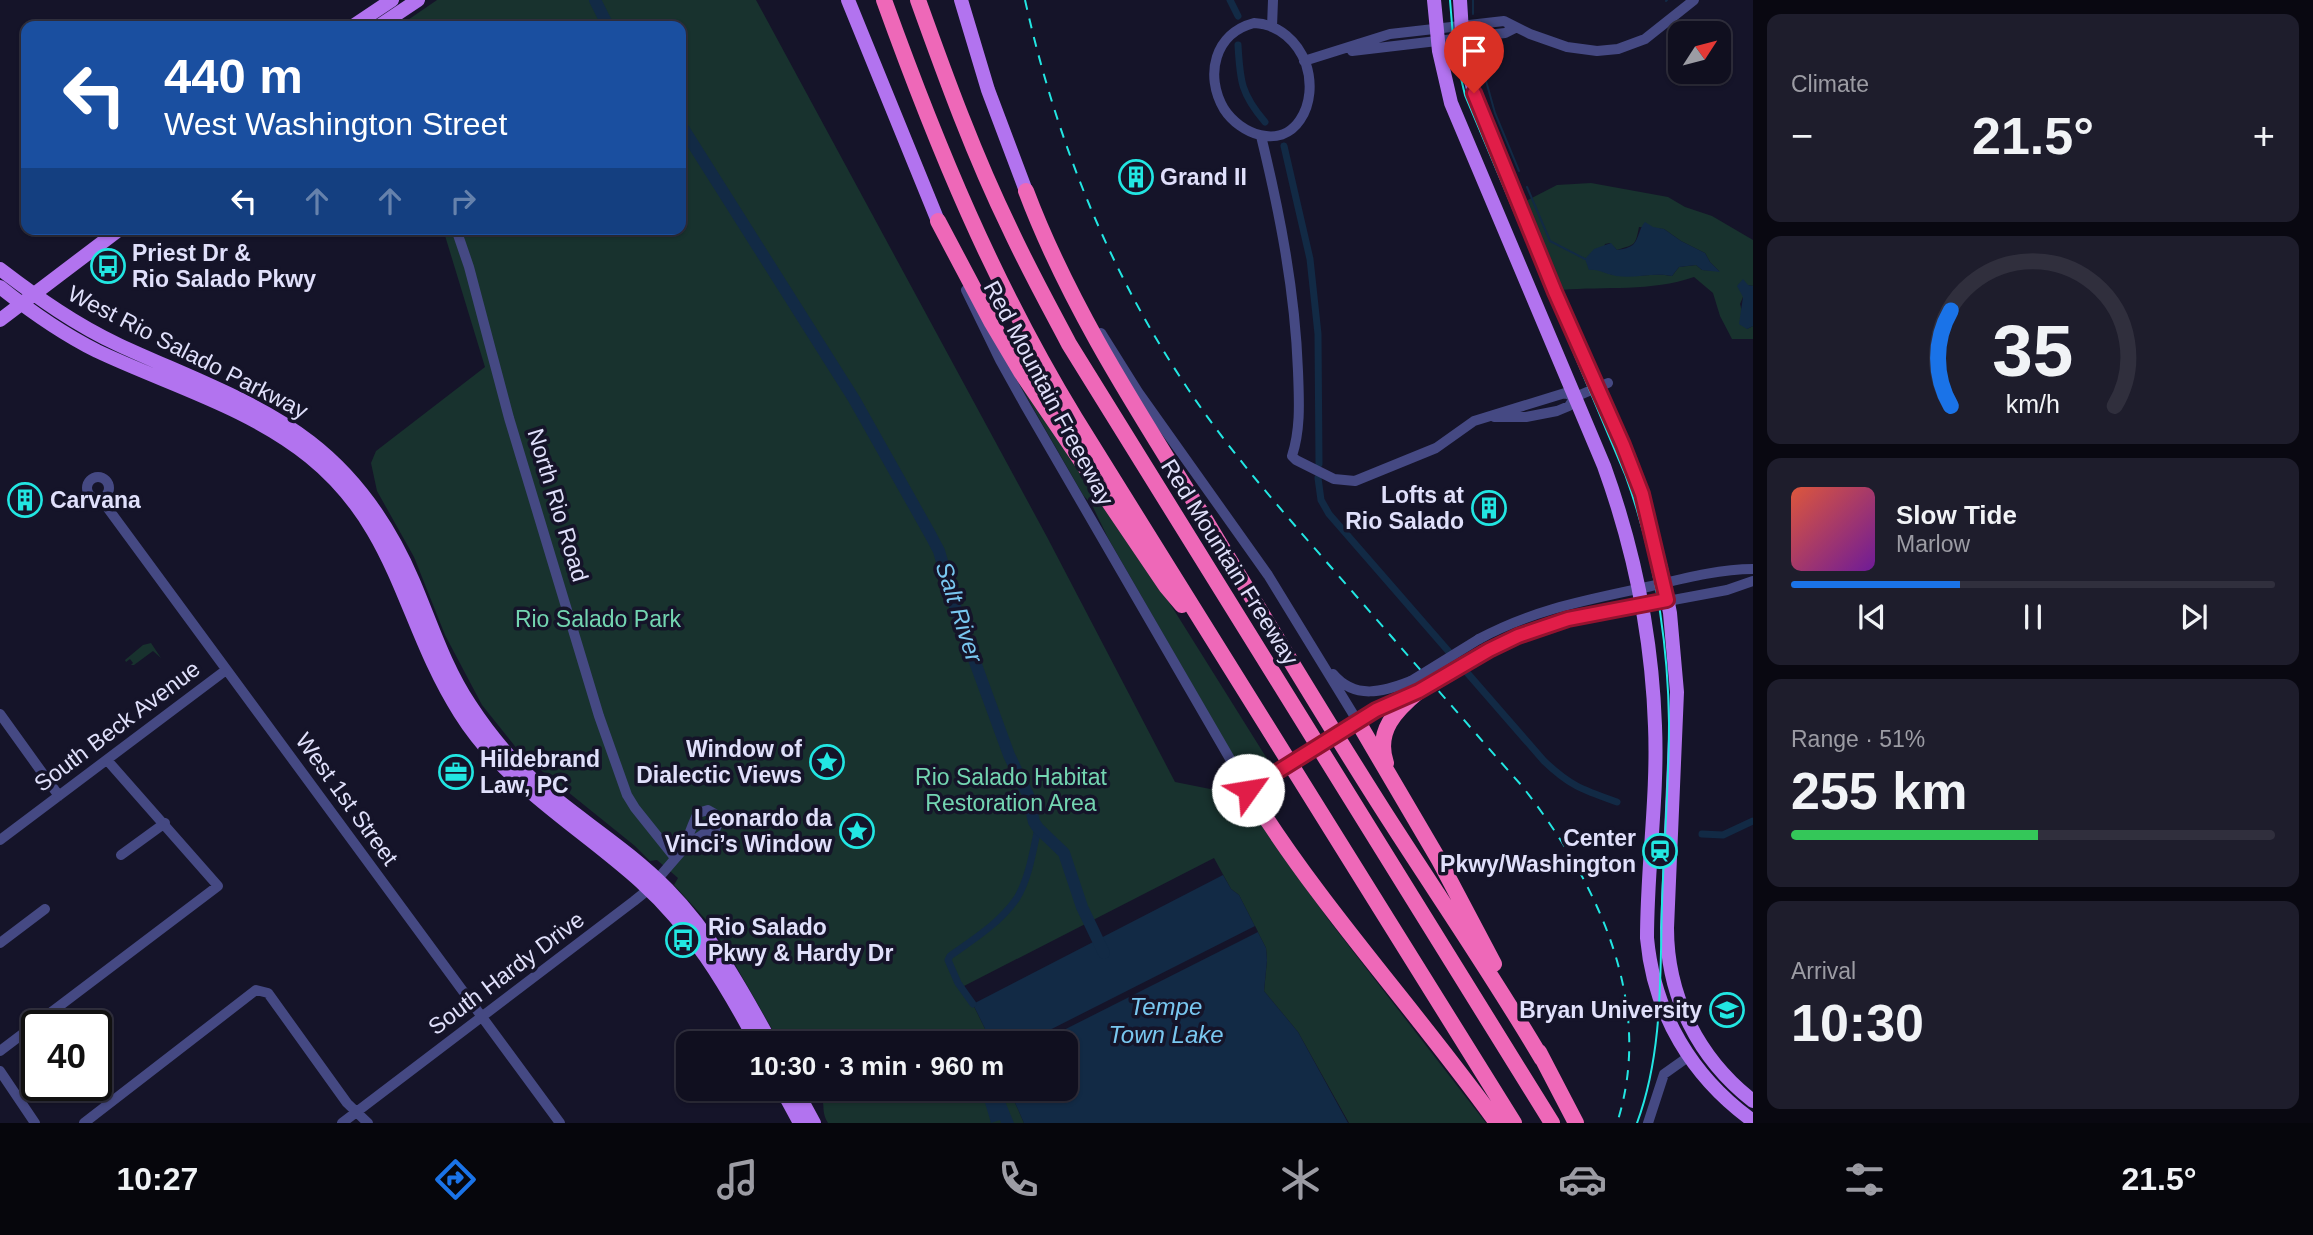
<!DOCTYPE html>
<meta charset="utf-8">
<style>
:root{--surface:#100f1f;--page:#1e1d2c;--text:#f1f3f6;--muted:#9c9ca4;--line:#302f3d;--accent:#1a73e8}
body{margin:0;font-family:Arial,sans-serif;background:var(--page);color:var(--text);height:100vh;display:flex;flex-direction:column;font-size:26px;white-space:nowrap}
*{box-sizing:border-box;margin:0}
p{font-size:23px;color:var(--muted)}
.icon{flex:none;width:38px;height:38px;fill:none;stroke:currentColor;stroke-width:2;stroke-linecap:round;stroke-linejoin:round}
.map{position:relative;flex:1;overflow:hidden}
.drawer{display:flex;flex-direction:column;gap:14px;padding:14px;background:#090811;width:560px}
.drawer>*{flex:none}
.top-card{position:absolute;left:21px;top:21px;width:665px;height:214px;border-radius:14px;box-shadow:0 2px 5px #0004,0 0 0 2px var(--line);background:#1a4fa0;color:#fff;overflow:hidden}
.needle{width:46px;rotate:54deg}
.controls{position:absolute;left:1668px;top:21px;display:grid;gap:14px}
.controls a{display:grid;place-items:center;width:63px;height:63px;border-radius:14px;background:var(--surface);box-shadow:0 2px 5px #0004,0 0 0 2px var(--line);font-size:35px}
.speed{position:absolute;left:21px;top:1010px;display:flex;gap:14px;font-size:35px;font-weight:700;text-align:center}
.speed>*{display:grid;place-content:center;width:91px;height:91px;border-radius:50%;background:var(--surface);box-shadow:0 2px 5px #0004,0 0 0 2px var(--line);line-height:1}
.speed .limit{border:4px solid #111;border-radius:10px;background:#fff;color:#111}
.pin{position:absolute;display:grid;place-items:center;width:60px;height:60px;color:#fff;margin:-72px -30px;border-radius:50% 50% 50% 0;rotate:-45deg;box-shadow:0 0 7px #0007}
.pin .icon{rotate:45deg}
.me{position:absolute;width:77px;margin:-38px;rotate:58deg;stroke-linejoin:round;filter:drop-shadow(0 0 5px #0008)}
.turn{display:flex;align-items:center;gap:24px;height:147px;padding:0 28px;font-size:32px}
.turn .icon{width:91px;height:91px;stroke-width:2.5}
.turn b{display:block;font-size:49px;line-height:60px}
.lanes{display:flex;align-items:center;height:66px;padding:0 28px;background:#0003;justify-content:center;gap:35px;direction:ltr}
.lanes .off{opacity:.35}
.big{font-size:52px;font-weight:600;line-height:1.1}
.drawer .tile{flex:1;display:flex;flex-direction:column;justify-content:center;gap:10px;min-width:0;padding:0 24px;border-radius:14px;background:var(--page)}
.drawer .dial{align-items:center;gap:0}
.dial svg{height:182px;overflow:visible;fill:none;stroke:var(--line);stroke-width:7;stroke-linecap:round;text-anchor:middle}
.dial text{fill:var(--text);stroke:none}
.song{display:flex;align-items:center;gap:21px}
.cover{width:84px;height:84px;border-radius:10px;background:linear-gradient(135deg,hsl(10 70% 55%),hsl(280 70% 35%))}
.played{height:7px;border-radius:4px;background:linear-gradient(90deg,var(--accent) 35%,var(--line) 35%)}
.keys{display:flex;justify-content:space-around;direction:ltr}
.heat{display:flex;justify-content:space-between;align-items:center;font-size:38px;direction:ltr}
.charge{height:10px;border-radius:5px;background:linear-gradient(90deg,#34c759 51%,var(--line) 0)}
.trip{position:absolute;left:676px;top:1031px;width:402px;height:70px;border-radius:14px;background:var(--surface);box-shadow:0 2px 5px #0004,0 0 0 2px var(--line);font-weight:600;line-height:70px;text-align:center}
.tab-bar{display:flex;height:112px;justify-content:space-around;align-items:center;background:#06060c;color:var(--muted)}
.tab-bar .icon{width:49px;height:49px}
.tab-bar .on{color:var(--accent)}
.tab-bar b{font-size:32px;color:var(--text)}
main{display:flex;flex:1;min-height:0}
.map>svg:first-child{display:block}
</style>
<main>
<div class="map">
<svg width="1753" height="1123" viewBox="0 0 1753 1123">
<rect width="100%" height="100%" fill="#151429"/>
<path fill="#18322e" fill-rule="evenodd" d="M437,0H756L1047,537L1175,782L1240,795L1328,919L1486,1123H1349L1298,1032L1264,991L1267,960L1266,948L1239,895L1231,889L1214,858L964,986L992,1043H780L725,947L707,921L674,885L678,878L657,860L650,861L635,846L522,755L482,705L445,635L414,557L377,491L371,463L376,451L485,367L443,229H681V26H399Z
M1591,183L1668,197L1685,207L1712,216L1753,240V286L1748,285L1740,304L1747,329L1753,326V339H1732L1720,316L1713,293L1694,277C1651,292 1606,286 1561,290L1524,202L1557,185ZM1639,227L1664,229L1681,241L1705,253L1710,262L1719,271L1702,270L1696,265L1679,267L1672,276C1647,271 1622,283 1598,269L1605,244L1610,243L1617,250C1635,244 1635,247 1639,227Z
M996,343L1117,519L1271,765L1255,775L1239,766L1108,538L1092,505L1083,495Z
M151,643L161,658L153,651L134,665H131L133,663L130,659L126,662L125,660L143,645Z
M805,1089H1009L1024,1123H828C817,1104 834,1103 805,1089Z"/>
<path fill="#122a45" d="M1645,222L1653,227L1664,229L1681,241L1705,253L1710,262L1720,272L1702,270L1696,265L1679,267L1672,276C1653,272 1635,279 1616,276C1605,274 1599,269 1589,270L1585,259L1594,249L1611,243L1617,250C1621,249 1625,249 1629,247C1639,244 1638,229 1645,222Z
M1743,279L1748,285L1753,286V326L1747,329L1739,324L1743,297L1737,286Z
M1223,875L1231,889L1239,895L1266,948L1267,960L1264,991L1298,1032L1348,1123H1024L1009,1089L1066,1088V1043H992L973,1004Z
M981,1089H1000L1014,1123H1001L1000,1120L991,1123Z"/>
<path fill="#151429" d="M1255,926L1258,932L1038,1043H1024Z"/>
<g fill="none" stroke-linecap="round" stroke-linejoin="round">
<path stroke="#122a45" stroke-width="2" d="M1473,0V14
M1666,1L1667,0
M1481,63L1495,113L1519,171
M1527,187L1550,241L1585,259"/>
<path stroke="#122a45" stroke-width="7" d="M1230,0L1238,16
M1238,45C1240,81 1241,94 1265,122
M1284,146L1310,259L1318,334L1319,464
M1318,478L1321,500L1329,514L1544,761C1570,786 1583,790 1617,802
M1702,834L1723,835L1753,821
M973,1004L958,983L948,960L950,956C974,939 1000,923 1017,898C1029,878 1033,851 1038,828"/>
<path stroke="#122a45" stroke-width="12" d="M595,0L608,26
M681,125L854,399L930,534L939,551L956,610L1009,755L1028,795L1034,822L1038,828L1064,853L1082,907L1104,953"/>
<path stroke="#454983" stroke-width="10" d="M1254,23C1279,24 1298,42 1306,64C1312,82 1311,104 1300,120C1280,150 1240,134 1224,109C1204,75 1215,33 1254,23Z
M1272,27L1273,0
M1352,51L1505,33L1515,28
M1304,61L1390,34L1504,21L1530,34L1567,47L1597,51L1618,49L1645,39L1694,0
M1261,136C1280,214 1295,291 1298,371C1299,400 1301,428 1292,456L1296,460L1334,479L1355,481L1436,448L1474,421L1565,393L1575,397
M456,229L469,267L509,418L599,716L627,795L635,808L675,858
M966,290L1000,360L1025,405L1248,790L1264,780
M1101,333L1138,392L1268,575L1358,722
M1494,417H1526L1557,411L1569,406L1575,397L1608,383
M87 488a11 11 0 1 1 22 0a11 11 0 1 1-22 0Z
M101,499L560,1123
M1479,639C1535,609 1587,600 1647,587C1681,579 1718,569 1753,569
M1489,650L1528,631L1555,622L1727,590L1753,581
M1333,674C1355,700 1383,692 1411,681
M0,714L59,796
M1353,725L1376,710L1407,696
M0,840L226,670
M121,855L165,823
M0,943L45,909
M0,1051L218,886L107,760
M0,1071L35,1123
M84,1123L256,990L268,993L347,1103L368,1123
M342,1123L634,901L649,889L686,846L705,833L715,830L718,823L715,814L708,810L698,813C695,819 686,840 686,846
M1648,1123L1664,1074L1688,1057"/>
<path stroke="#b273ef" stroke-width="14" d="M848,0L938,221
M961,0L988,90L1026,191
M1434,0L1439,51L1451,103L1604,466C1634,549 1652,637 1655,726C1658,796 1647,867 1647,938C1654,1014 1692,1077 1753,1121
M1460,0L1463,48L1474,93L1555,292L1623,445L1641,494L1661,568L1670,613L1677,692L1667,928C1667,997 1699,1059 1753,1101
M353,26L392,0
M379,26L418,0
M0,269C38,298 76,325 119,345C181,374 256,400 310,442C358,479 390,527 413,581C431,623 444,666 470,705C487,731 507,756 531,778C574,817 626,847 667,889C711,934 741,988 771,1043
M0,287C30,311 63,334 97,351C169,385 248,407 310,457C399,529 403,623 460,713C505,785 579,826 641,882C692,928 725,983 757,1043
M0,320L120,229
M781,1088L800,1123
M795,1088L814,1123"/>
<path stroke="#ee68b8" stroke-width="16" d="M884,0C937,147 993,283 1075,418L1514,1123
M918,0C946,78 974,155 1010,229C1028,268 1049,306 1069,344L1552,1123
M1026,191C1069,305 1136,408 1200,511C1260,611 1320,711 1383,810C1436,893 1492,974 1542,1059
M938,221L992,323L1021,372L1166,586L1182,605
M1358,722L1439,860L1494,964
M1386,763C1375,731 1396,710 1419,691
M1248,790C1321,908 1416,1010 1497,1123
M1539,1052L1576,1123"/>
<path stroke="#22e6e2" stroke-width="2" d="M1450,0L1454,49L1465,95L1625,474C1654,554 1668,638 1669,723C1669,783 1664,843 1662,903C1660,976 1663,1053 1637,1123"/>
<path stroke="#22e6e2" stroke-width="2" stroke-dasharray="10 9" stroke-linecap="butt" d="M1025,0C1056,139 1108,270 1188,389C1232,455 1285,514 1337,574C1399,645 1460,716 1522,786C1596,880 1656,1002 1617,1123"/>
<path stroke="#454983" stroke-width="10" d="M1411,681L1479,639
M1419,691L1489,650
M1264,780L1348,728"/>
</g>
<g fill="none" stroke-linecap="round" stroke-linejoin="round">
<g stroke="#92132f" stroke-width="18">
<path id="route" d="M1248,790L1376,710L1419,691L1489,650L1518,636L1568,619L1667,600L1642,494L1623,445L1555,292L1474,93"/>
</g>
<use href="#route" stroke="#e11d48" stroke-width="12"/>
</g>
<defs>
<g id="building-ring" transform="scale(1.75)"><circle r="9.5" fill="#151429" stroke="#22e6e2" stroke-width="1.5"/><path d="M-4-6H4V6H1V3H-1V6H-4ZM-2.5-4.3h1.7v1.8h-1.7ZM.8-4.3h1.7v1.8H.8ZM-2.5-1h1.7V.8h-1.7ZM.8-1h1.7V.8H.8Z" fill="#22e6e2"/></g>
<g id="bus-ring" transform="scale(1.75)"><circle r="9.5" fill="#151429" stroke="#22e6e2" stroke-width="1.5"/><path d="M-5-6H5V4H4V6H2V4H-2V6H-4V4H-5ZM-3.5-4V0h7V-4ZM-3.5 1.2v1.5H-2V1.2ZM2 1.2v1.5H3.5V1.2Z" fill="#22e6e2"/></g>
<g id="sight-ring" transform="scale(1.75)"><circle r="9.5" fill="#151429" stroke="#22e6e2" stroke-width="1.5"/><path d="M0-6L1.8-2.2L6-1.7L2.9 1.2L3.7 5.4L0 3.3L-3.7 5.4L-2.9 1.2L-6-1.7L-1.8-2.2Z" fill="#22e6e2"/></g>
<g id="office-ring" transform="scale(1.75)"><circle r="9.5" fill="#151429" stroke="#22e6e2" stroke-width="1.5"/><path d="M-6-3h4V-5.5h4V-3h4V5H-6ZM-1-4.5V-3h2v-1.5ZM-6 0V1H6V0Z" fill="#22e6e2"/></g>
<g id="station-ring" transform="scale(1.75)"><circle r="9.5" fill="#151429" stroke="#22e6e2" stroke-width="1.5"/><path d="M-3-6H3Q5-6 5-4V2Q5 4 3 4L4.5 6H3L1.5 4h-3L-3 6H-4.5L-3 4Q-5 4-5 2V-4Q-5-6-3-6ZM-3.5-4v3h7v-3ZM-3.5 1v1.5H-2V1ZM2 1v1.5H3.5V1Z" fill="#22e6e2"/></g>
<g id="university-ring" transform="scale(1.75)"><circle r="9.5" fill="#151429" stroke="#22e6e2" stroke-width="1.5"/><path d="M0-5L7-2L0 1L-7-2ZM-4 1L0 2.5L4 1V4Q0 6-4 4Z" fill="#22e6e2"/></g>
</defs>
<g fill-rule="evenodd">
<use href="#building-ring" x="1136" y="177"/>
<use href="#bus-ring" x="108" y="266"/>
<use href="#building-ring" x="25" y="500"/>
<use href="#building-ring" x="1489" y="508"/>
<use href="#sight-ring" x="827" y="762"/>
<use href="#office-ring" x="456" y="772"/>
<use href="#sight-ring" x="857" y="831"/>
<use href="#station-ring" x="1660" y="851"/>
<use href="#bus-ring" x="683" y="940"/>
<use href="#university-ring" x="1727" y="1010"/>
</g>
<g text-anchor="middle" stroke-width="7" stroke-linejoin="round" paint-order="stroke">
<g font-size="23" font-weight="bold" fill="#e0e0fb" stroke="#151429" text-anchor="start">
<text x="1160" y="185">Grand II</text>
<text x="132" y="261">Priest Dr &amp;<tspan x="132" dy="26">Rio Salado Pkwy</tspan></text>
<text x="1464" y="503" text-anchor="end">Lofts at<tspan x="1464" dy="26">Rio Salado</tspan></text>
<text x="50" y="508">Carvana</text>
<text x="802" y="757" text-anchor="end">Window of<tspan x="802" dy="26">Dialectic Views</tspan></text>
<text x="480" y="767">Hildebrand<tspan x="480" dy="26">Law, PC</tspan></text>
<text x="832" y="826" text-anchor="end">Leonardo da<tspan x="832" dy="26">Vinci’s Window</tspan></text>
<text x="1636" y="846" text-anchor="end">Center<tspan x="1636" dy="26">Pkwy/Washington</tspan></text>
<text x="708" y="935">Rio Salado<tspan x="708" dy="26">Pkwy &amp; Hardy Dr</tspan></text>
<text x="1702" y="1018" text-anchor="end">Bryan University</text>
</g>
<g font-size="23" fill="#e0e0fb" stroke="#151429">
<text transform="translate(188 352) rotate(27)" y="8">West Rio Salado Parkway</text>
<text transform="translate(1049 393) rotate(62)" y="8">Red Mountain Freeeway</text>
<text transform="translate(558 505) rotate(73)" y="8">North Rio Road</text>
<text transform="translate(1230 562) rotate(58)" y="8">Red Mountain Freeway</text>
<text transform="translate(117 726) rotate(-37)" y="8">South Beck Avenue</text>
<text transform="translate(347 799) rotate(54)" y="8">West 1st Street</text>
<text transform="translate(506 973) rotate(-37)" y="8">South Hardy Drive</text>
</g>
<g font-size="23" fill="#73d5b1" stroke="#151429">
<text x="598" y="627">Rio Salado Park</text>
<text x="1011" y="785">Rio Salado Habitat<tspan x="1011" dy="26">Restoration Area</tspan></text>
</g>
<g font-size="24" font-style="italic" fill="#79c7f0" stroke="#151429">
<text transform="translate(959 612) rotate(72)" y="8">Salt River</text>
<text x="1166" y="1015">Tempe<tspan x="1166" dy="28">Town Lake</tspan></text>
</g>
</g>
</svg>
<div class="controls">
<a><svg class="needle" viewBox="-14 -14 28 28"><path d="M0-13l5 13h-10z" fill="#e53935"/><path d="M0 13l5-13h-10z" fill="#9c9ca4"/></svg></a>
</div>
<div class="speed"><div class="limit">40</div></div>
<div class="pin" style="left:1474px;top:93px;background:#d93025"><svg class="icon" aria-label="arrive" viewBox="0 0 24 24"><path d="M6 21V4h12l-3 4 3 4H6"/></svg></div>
<svg class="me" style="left:1248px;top:790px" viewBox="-20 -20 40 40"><circle r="19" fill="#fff"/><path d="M0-13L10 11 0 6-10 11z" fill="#e11d48"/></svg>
<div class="trip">10:30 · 3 min · 960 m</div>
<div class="top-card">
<div class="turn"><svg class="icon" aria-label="left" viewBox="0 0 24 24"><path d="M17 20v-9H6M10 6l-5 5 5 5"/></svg><div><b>440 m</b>West Washington Street</div></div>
<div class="lanes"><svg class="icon" aria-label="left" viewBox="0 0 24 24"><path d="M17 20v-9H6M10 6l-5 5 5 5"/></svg><svg class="icon off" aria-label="ahead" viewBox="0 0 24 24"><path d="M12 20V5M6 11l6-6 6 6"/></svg><svg class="icon off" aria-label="ahead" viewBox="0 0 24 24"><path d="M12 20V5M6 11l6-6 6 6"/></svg><svg class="icon off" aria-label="right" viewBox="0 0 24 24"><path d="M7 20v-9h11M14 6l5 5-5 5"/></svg></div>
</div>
</div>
<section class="drawer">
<div class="tile"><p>Climate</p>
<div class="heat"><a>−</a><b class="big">21.5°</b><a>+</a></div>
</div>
<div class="tile dial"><svg viewBox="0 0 100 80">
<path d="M14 69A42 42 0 1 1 86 69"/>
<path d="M14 69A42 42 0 0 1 14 27" stroke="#1a73e8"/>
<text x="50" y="56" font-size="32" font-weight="700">35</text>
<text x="50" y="72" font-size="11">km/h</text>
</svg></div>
<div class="tile">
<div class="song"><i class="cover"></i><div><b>Slow Tide</b><p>Marlow</p></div></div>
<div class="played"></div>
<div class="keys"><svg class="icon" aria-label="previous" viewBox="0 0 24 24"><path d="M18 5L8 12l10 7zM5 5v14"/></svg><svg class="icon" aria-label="pause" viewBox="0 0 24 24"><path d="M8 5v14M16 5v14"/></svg><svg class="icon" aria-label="next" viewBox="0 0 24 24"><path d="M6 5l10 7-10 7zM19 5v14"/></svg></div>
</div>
<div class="tile"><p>Range · 51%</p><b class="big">255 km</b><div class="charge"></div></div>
<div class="tile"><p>Arrival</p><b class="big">10:30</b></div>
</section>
</main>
<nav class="tab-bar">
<b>10:27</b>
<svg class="icon on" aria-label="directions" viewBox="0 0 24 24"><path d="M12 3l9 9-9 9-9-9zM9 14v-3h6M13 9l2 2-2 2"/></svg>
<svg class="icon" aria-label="music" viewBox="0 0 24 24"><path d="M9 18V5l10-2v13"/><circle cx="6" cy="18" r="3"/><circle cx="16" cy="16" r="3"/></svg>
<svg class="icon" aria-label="phone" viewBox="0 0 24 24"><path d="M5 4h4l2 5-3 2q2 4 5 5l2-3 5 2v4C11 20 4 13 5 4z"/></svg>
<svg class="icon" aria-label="climate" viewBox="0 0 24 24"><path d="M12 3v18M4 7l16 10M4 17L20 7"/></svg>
<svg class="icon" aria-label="car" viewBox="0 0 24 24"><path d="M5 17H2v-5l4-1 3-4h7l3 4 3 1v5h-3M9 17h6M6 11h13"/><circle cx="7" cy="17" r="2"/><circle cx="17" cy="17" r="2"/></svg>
<svg class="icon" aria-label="filters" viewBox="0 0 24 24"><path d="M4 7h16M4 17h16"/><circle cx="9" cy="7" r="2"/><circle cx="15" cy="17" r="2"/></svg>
<b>21.5°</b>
</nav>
